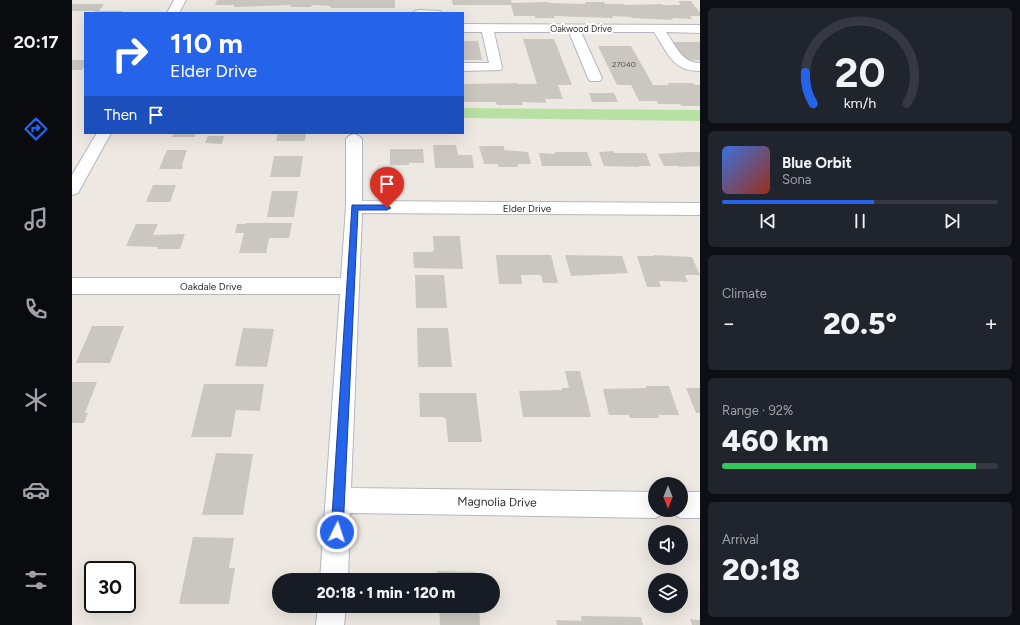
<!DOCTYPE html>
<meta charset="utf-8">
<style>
:root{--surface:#171b24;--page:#20242c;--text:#f1f3f6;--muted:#9ea1a6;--line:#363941;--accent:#2563eb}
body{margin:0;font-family:Figtree,sans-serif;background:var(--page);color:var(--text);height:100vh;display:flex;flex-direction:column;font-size:15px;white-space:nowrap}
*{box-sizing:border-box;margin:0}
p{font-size:13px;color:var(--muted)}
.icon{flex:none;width:22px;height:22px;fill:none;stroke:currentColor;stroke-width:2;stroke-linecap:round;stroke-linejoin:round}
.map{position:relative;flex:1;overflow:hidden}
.side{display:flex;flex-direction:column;gap:8px;padding:8px;background:#0d0f14;width:320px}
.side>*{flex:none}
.top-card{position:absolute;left:12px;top:12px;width:380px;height:122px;border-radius:0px;box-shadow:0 4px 16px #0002;background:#2563eb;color:#fff;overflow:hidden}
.needle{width:26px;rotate:180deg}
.fabs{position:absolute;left:576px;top:477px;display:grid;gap:8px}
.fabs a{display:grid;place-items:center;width:40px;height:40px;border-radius:50%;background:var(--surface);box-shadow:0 4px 16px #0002;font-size:20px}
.speed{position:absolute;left:12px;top:561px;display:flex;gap:8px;font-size:20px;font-weight:700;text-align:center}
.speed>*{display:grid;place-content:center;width:52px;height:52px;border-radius:50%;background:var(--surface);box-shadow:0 4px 16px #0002;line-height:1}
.speed .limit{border:2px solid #111;border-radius:6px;background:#fff;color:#111}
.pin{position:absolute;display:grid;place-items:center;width:34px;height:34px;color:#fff;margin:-41px -17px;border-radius:50% 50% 50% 0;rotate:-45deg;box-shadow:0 0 4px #0007}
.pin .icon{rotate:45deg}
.me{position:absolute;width:44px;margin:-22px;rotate:4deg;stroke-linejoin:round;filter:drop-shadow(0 0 3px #0008)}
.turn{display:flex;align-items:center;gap:14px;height:84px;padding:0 20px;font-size:18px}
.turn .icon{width:52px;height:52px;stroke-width:2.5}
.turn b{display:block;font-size:28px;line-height:34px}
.then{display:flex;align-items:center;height:38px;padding:0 20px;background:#0003;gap:8px;font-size:15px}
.big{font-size:30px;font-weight:800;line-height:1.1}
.side .tile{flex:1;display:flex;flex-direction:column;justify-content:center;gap:6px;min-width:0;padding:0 14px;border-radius:6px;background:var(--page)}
.side .dial{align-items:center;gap:0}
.dial svg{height:104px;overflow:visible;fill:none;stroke:var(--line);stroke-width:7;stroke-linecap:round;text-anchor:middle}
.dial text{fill:var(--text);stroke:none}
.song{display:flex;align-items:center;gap:12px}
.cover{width:48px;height:48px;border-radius:6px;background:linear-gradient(135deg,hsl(220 70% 55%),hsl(10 70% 35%))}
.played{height:4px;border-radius:2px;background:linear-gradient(90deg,var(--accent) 55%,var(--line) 55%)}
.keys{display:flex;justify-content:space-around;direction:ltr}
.heat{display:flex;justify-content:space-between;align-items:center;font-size:22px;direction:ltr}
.charge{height:6px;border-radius:3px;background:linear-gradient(90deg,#34c759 92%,var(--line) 0)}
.trip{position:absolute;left:200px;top:573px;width:228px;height:40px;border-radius:20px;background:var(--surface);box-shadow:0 4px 16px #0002;font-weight:800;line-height:40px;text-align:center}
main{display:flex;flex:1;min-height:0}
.dock{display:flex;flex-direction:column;width:72px;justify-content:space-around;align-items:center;background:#090b0e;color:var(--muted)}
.dock .icon{width:28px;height:28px}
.dock .active{color:var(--accent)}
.dock b{font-size:18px;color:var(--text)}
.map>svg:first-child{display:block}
</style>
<main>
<nav class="dock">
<b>20:17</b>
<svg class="icon active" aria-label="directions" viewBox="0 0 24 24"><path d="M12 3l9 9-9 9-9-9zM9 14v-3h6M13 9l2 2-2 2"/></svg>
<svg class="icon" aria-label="music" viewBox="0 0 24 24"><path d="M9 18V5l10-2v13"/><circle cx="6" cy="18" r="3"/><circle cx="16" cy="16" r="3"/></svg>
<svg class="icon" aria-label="phone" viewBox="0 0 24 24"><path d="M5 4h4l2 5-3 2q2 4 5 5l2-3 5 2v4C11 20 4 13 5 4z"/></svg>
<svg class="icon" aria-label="climate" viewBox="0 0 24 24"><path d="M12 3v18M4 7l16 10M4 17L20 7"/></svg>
<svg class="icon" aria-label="car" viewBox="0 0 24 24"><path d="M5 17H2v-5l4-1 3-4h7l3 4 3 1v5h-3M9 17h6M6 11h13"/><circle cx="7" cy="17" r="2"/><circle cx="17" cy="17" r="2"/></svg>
<svg class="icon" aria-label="filters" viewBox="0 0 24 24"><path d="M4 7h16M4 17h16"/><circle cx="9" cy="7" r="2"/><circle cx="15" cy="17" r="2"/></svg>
</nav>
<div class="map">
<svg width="628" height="625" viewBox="0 0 628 625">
<rect width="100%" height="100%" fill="#eee8e2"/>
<path fill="#b7e0a3" d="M391,108L628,110V121L391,118Z"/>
<path fill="#cac6c0" d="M145,0H323V8H258L259,6L240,5L239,7H219V5L162,7V5H143Z
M380,0H439L440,3L476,2L477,3L514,4L513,2H532L533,4H552L553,5L590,4L591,5H609L606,1H619L628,13V16H618L620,19L600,18L601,20L560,18L559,17L540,16L541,18L482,16L483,18H463V16H442L439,5H381Z
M0,4H32L27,11H51L50,13H21L23,11H0Z
M451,39H482L500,85H486L491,99H473L474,103L450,102L451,105H425L424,102H391V84L445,83L446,84H465Z
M391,41H406L410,60H391Z
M601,42H628V60H613Z
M526,46H559L581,85H597L596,83H621L623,85H628V106H610L608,104H586L585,101H567L559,85H545Z
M0,60H13V66L10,70H0Z
M517,93H542L546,102H520Z
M101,133H124L123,137H100Z
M206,133H234L233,141H204Z
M136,136H152L150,144L133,143Z
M361,145H384L386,155H400L402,168H363Z
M407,146H432V150L456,152L459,164H446V167H426V164H412Z
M318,149H351L352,163H337V165H318Z
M95,150H115L110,165H111L110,169H87Z
M542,151V153H574L579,166H567V167L532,166L527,152Z
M483,152H515L520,166H470L467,153L483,154Z
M615,152H628V166L607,167L606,166H592L586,154Z
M202,156H231L228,177H198Z
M81,185H104L98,202H74Z
M200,191H226L222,217H195Z
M174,223H220L217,238H197L194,253H167L172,233H163L165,224H174Z
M64,224H86L81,235L113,234L108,249H85L86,247L54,246Z
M361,236H388L391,269L342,268L341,252H360L362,250Z
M424,255H479L486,283H471L469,275H449L450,284H427Z
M493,255L550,256L556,273L499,276Z
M581,255L620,257L628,275H613L616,282L587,281L589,287H575L565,256H582Z
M343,275H372L375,308H344Z
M20,326H52L38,363H4Z
M171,328L202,329L195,367L163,366Z
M345,328H376L380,367H346Z
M493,371H508L519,417H451L447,391L490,390V388H497Z
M0,382H25L13,413H16L12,423H0Z
M132,384H192L188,411L164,410L159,437H119Z
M574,386H597L607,415H586L587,418H558L557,415H537L531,389L574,388Z
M614,388H628V413H624Z
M347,393H404L410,442H376L374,418H372L371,417H348Z
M144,453L181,454L171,515H130Z
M121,537L162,538L157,568H163L157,604H107Z
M365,571L404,572V580H366Z
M367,606H407L408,625H368Z
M509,616L569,617L571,625H485L484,620L510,621Z
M618,619L628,620V625H620Z"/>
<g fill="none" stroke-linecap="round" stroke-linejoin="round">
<g stroke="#b5b7c0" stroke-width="2">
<path id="minor" d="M102,0H114L107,13H95Z
M347,10L368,11L370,13H341L343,11Z
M391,24L628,25V33L594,32C604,46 610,63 628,63V71C600,71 596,53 582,32H509L530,78L528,81H518L516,78L497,32H422L430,67L429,70L391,71V63H417L410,32H391Z
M25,133H39L6,193L0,195V175Z
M282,134L287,136L290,139V201L628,203V215L290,213L279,488L583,492V510H594L592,514L583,518L278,513L276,580H248L268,294H0V278H269L274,207V139L277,136Z
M609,492H628V518H609L600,514L598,510H609Z
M246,606H274L272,625H244Z"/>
</g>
<use href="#minor" fill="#fff" fill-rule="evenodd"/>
</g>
<path fill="#2563eb" stroke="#184099" d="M280,205H315L319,208L315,210H286L271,532L269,536L265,538L261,536L259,532Z"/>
<g text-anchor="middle" stroke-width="4" stroke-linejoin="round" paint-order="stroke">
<g font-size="8" fill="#555452">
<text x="552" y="67">27040</text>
</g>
<g font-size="9" fill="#2e2e2e" stroke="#fff">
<text x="509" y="32">Oakwood Drive</text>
</g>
<g font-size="10" fill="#2e2e2e" stroke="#fff">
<text x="455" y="212">Elder Drive</text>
<text x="139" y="290">Oakdale Drive</text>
</g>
<g font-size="12" fill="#2e2e2e" stroke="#fff">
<text transform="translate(425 502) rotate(1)" y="4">Magnolia Drive</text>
</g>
</g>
</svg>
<div class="fabs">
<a><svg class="needle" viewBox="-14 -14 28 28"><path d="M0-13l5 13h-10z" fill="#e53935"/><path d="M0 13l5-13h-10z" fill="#9ea1a6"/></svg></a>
<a><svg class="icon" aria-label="sound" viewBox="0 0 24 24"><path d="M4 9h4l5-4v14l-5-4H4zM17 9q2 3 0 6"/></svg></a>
<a><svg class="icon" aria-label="layers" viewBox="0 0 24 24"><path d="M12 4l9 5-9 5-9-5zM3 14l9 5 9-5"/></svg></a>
</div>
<div class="speed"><div class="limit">30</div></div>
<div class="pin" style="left:315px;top:208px;background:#d93025"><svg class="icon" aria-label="arrive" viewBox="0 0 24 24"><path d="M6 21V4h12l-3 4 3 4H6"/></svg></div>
<svg class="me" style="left:265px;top:532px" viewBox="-20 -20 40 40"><circle r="17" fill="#2563eb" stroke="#fff" stroke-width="3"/><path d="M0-11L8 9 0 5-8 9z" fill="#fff"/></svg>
<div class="trip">20:18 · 1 min · 120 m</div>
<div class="top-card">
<div class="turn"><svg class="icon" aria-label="right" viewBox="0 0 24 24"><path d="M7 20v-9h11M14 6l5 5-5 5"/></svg><div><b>110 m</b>Elder Drive</div></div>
<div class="then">Then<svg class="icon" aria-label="arrive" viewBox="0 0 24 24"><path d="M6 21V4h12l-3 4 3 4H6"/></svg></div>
</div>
</div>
<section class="side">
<div class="tile dial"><svg viewBox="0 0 100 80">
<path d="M14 69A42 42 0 1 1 86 69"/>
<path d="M14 69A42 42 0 0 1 8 45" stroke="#2563eb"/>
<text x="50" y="56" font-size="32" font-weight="700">20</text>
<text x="50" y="72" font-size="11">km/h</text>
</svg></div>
<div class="tile">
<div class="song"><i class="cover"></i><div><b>Blue Orbit</b><p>Sona</p></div></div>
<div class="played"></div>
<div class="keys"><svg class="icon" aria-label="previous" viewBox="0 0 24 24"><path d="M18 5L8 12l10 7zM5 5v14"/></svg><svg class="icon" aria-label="pause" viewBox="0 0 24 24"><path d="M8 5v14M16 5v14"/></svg><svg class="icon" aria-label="next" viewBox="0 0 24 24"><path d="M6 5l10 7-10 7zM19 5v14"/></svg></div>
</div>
<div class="tile"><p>Climate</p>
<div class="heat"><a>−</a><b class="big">20.5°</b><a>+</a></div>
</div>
<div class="tile"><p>Range · 92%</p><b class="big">460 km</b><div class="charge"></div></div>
<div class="tile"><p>Arrival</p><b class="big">20:18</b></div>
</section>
</main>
